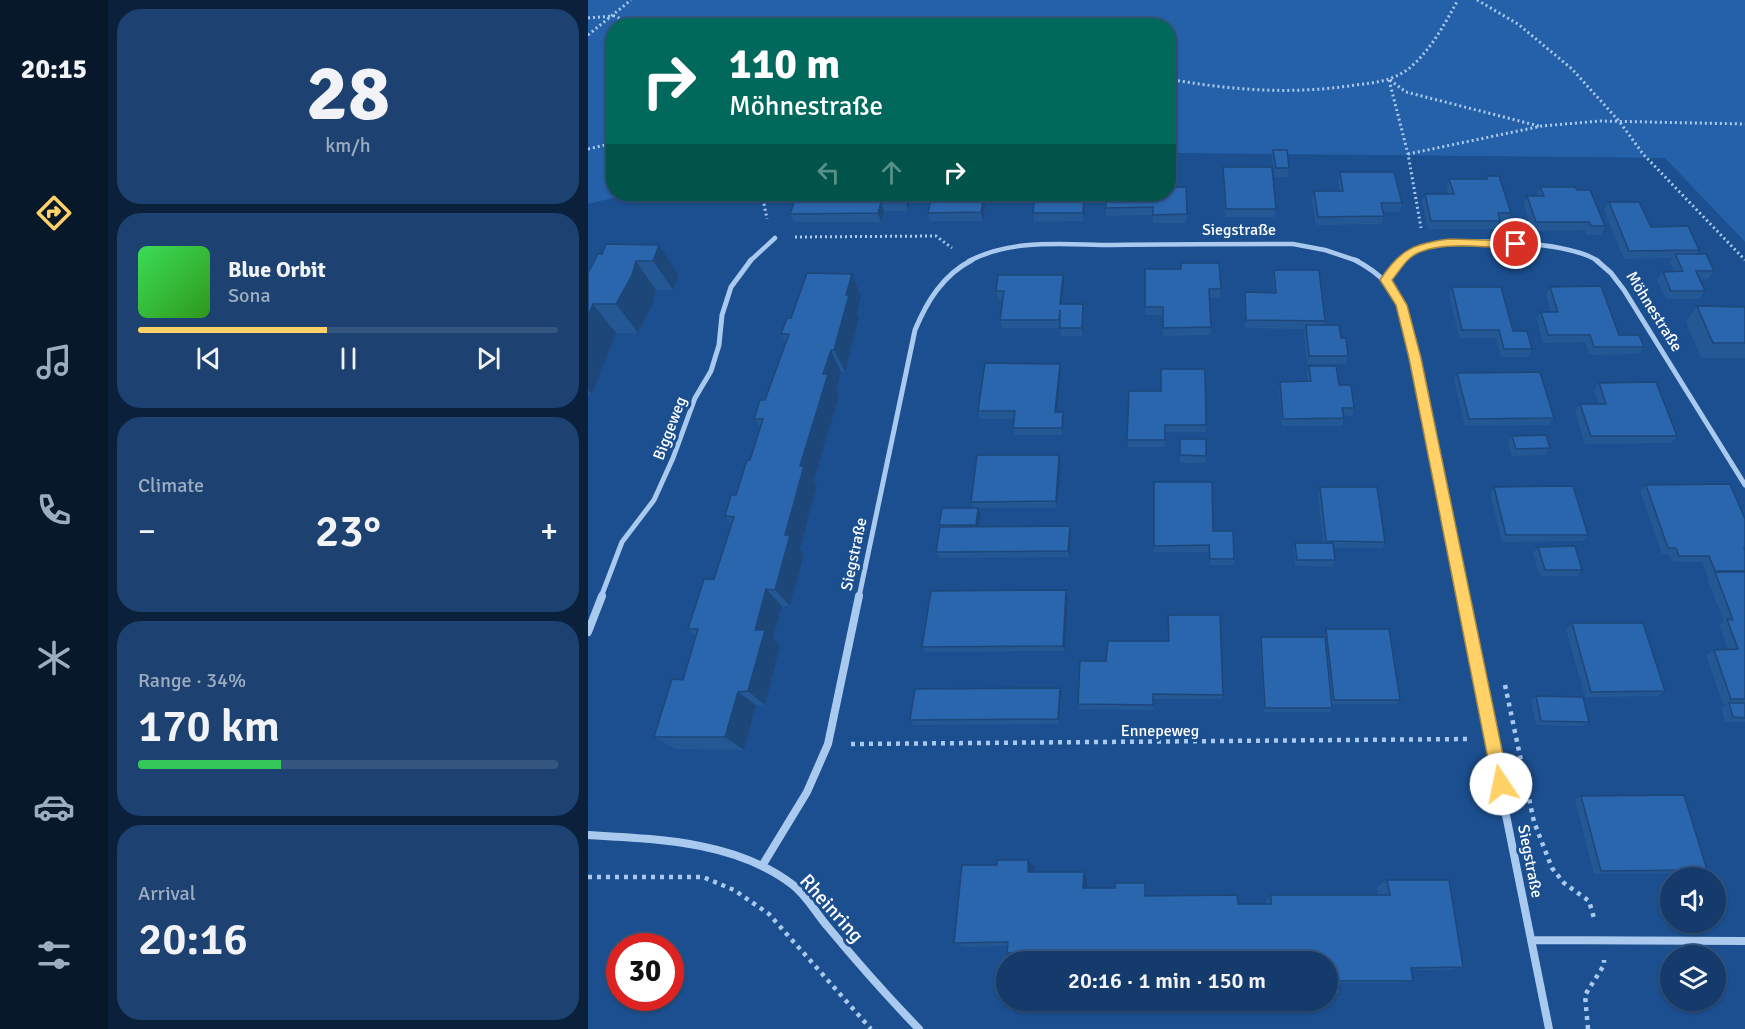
<!DOCTYPE html>
<meta charset="utf-8">
<style>
:root{--surface:#143b6b;--page:#1d4271;--text:#f1f3f6;--muted:#9dadc1;--line:#33557e;--accent:#ffd166}
body{margin:0;font-family:Signika,sans-serif;background:var(--page);color:var(--text);height:100vh;display:flex;flex-direction:column;font-size:22px;white-space:nowrap}
*{box-sizing:border-box;margin:0}
p{font-size:20px;color:var(--muted)}
.icon{flex:none;width:33px;height:33px;fill:none;stroke:currentColor;stroke-width:2;stroke-linecap:round;stroke-linejoin:round}
.map{position:relative;flex:1;overflow:hidden}
.details{display:flex;flex-direction:column;gap:9px;padding:9px;background:#0b203b;width:480px}
.details>*{flex:none}
.guide{position:absolute;left:18px;top:18px;width:570px;height:183px;border-radius:24px;box-shadow:0 2px 4px #0004,0 0 0 2px var(--line);background:#00695c;color:#fff;overflow:hidden}
.buttons{position:absolute;left:1072px;top:867px;display:grid;gap:12px}
.buttons a{display:grid;place-items:center;width:66px;height:66px;border-radius:50%;background:var(--surface);box-shadow:0 2px 4px #0004,0 0 0 2px var(--line);font-size:30px}
.speed{position:absolute;left:18px;top:933px;display:flex;gap:12px;font-size:30px;font-weight:700;text-align:center}
.speed>*{display:grid;place-content:center;width:78px;height:78px;border-radius:50%;background:var(--surface);box-shadow:0 2px 4px #0004,0 0 0 2px var(--line);line-height:1}
.speed .limit{border:9px solid #d22;background:#fff;color:#111}
.pin{position:absolute;display:grid;place-items:center;width:51px;height:51px;color:#fff;margin:-26px;border:3px solid #fff;border-radius:50%;box-shadow:0 2px 6px #0007}
.me{position:absolute;width:66px;margin:-33px;rotate:349deg;stroke-linejoin:round;filter:drop-shadow(0 0 4px #0008)}
.turn{display:flex;align-items:center;gap:21px;height:126px;padding:0 24px;font-size:27px}
.turn .icon{width:78px;height:78px;stroke-width:2.5}
.turn b{display:block;font-size:42px;line-height:51px}
.lanes{display:flex;align-items:center;height:57px;padding:0 24px;background:#0003;justify-content:center;gap:30px;direction:ltr}
.lanes .off{opacity:.35}
.big{font-size:45px;font-weight:600;line-height:1.1}
.details .widget{flex:1;display:flex;flex-direction:column;justify-content:center;gap:9px;min-width:0;padding:0 21px;border-radius:24px;background:var(--page)}
.details .dial{align-items:center;gap:0}
.dial b{font-size:78px;line-height:1}
.song{display:flex;align-items:center;gap:18px}
.cover{width:72px;height:72px;border-radius:9px;background:linear-gradient(135deg,hsl(130 70% 55%),hsl(110 70% 35%))}
.played{height:6px;border-radius:3px;background:linear-gradient(90deg,var(--accent) 45%,var(--line) 45%)}
.keys{display:flex;justify-content:space-around;direction:ltr}
.heat{display:flex;justify-content:space-between;align-items:center;font-size:33px;direction:ltr}
.charge{height:9px;border-radius:4px;background:linear-gradient(90deg,#34c759 34%,var(--line) 0)}
.trip{position:absolute;left:408px;top:951px;width:342px;height:60px;border-radius:30px;background:var(--surface);box-shadow:0 2px 4px #0004,0 0 0 2px var(--line);font-weight:600;line-height:60px;text-align:center}
main{display:flex;flex:1;min-height:0}
.menu{display:flex;flex-direction:column;width:108px;justify-content:space-around;align-items:center;background:#08182b;color:var(--muted)}
.menu .icon{width:42px;height:42px}
.menu .current{color:var(--accent)}
.menu b{font-size:27px;color:var(--text)}
.map>svg:first-child{display:block}
</style>
<main>
<nav class="menu">
<b>20:15</b>
<svg class="icon current" aria-label="directions" viewBox="0 0 24 24"><path d="M12 3l9 9-9 9-9-9zM9 14v-3h6M13 9l2 2-2 2"/></svg>
<svg class="icon" aria-label="music" viewBox="0 0 24 24"><path d="M9 18V5l10-2v13"/><circle cx="6" cy="18" r="3"/><circle cx="16" cy="16" r="3"/></svg>
<svg class="icon" aria-label="phone" viewBox="0 0 24 24"><path d="M5 4h4l2 5-3 2q2 4 5 5l2-3 5 2v4C11 20 4 13 5 4z"/></svg>
<svg class="icon" aria-label="climate" viewBox="0 0 24 24"><path d="M12 3v18M4 7l16 10M4 17L20 7"/></svg>
<svg class="icon" aria-label="car" viewBox="0 0 24 24"><path d="M5 17H2v-5l4-1 3-4h7l3 4 3 1v5h-3M9 17h6M6 11h13"/><circle cx="7" cy="17" r="2"/><circle cx="17" cy="17" r="2"/></svg>
<svg class="icon" aria-label="filters" viewBox="0 0 24 24"><path d="M4 7h16M4 17h16"/><circle cx="9" cy="7" r="2"/><circle cx="15" cy="17" r="2"/></svg>
</nav>
<section class="details">
<div class="widget dial"><b>28</b><p>km/h</p></div>
<div class="widget">
<div class="song"><i class="cover"></i><div><b>Blue Orbit</b><p>Sona</p></div></div>
<div class="played"></div>
<div class="keys"><svg class="icon" aria-label="previous" viewBox="0 0 24 24"><path d="M18 5L8 12l10 7zM5 5v14"/></svg><svg class="icon" aria-label="pause" viewBox="0 0 24 24"><path d="M8 5v14M16 5v14"/></svg><svg class="icon" aria-label="next" viewBox="0 0 24 24"><path d="M6 5l10 7-10 7zM19 5v14"/></svg></div>
</div>
<div class="widget"><p>Climate</p>
<div class="heat"><a>−</a><b class="big">23°</b><a>+</a></div>
</div>
<div class="widget"><p>Range · 34%</p><b class="big">170 km</b><div class="charge"></div></div>
<div class="widget"><p>Arrival</p><b class="big">20:16</b></div>
</section>
<div class="map">
<svg width="1157" height="1029" viewBox="0 0 1157 1029">
<rect width="100%" height="100%" fill="#1b4f8f"/>
<path fill="#2461a8" d="M0,0H1157V242L1077,158L581,153L580,26H26V194H41L0,204Z"/>
<g fill="none" stroke-linecap="round" stroke-linejoin="round">
<path stroke="#a9c9ee" stroke-width="3" stroke-dasharray="2 3" stroke-linecap="butt" d="M889,0L930,24L984,69L1031,121L1055,154L1157,260
M0,18L26,16L50,26
M0,35L43,0
M580,79C642,90 704,95 767,85C786,83 803,81 819,70C842,52 856,25 870,0
M801,80L820,154L833,228
M802,80L818,92L951,126
M0,149L26,143
M820,154L954,126L1012,121L1157,124
M174,194L179,219
M207,237L348,236L364,248"/>
<path stroke="#a9c9ee" stroke-width="4.5" stroke-dasharray="4 5" stroke-linecap="butt" d="M917,685L946,822L964,868L976,883L1001,901L1006,918
M263,744L882,739
M0,877H115L146,890L181,914L283,1029
M1000,1029L997,995L1016,965V960"/>
<path stroke="#a9c9ee" stroke-width="4.5" d="M162,261L187,238
M381,261C426,238 476,245 525,245C585,244 645,244 705,244L737,250L770,261
M812,261C816,257 821,253 827,250C862,235 979,240 1010,261"/>
<path stroke="#a9c9ee" stroke-width="5" d="M767,260C792,273 809,290 818,317L875,597
M1008,260L1023,273L1036,290L1157,485
M798,280L813,260
M13,597L34,542L66,500L85,458L107,398L123,371L131,345L134,315L143,287L163,260
M271,597L327,330C339,301 355,275 384,260"/>
<path stroke="#a9c9ee" stroke-width="8" d="M874,596L961,1029
M0,632L14,596
M0,835C69,839 148,841 205,885C219,896 228,913 240,927C269,962 299,996 331,1029
M174,866L219,792L240,744L271,596
M944,940L1157,941"/>
</g>
<path fill="#245895" d="M685,150L701,168L700,177H687L684,159Z
M635,167L688,209L687,217H637L635,176Z
M752,172L814,203L812,212H795L796,216L794,224L728,225L724,200L726,191H752L750,181Z
M898,176L923,213L919,222H911L908,229H840L834,202L837,194H860L859,188L861,179H897Z
M952,187L989,190L1017,226L1013,235H998L997,230L944,231L936,205L939,196H949V195Z
M324,194L320,211H296L293,222H206L202,214Z
M344,194H399L395,221H342L340,213Z
M419,194L418,203H403L401,195Z
M447,194H512V198H497L496,221L446,222L445,213Z
M518,194L599,214L598,223H565V215L518,216Z
M1021,202L1063,227L1111,250L1108,254L1126,271L1120,279H1111L1117,291L1111,299H1078L1069,280L1075,272L1086,271L1082,262L1085,258L1036,259L1016,210Z
M71,245L91,275L85,290H68L65,304L50,333H28L4,394H0V273L14,254Z
M557,269L633,289L632,297H622L623,335L575,336V315H557Z
M686,270L737,321L736,325L753,338L760,356L758,364H719L716,333L717,329L657,328L656,300L657,292L686,293L685,278Z
M476,283L474,304L495,311V336H473L472,328H414L412,320L415,299H410L408,291Z
M864,287L925,331L944,349L940,357H913L908,338H871L861,295Z
M962,287L1031,335L1056,347L1051,354L1001,355L997,342L955,343L949,320L953,312H963L958,295Z
M273,297L269,313L271,318L257,372H253L248,391L251,396L226,481L229,485L212,549L216,554L202,606H194L185,638L192,646L177,705H168L156,750L87,749L66,737L95,680L108,636L100,629L126,579L143,524L137,516L148,495L162,460L172,427L166,419L177,400L198,343L193,334L203,318Z
M1109,306L1157,307V358H1113L1098,322Z
M472,364L473,371L470,412H475L476,419L475,435H427L425,428L426,419H392L390,411Z
M721,366L766,408L764,416L755,415L756,418L754,426H694L691,389L692,382L720,381L719,374Z
M869,373L966,418L961,425L877,426L866,380Z
M1011,383L1089,436L1083,443L997,444L987,411L992,404H1011L1006,390Z
M541,391L618,425V432H577V447H540Z
M924,436L962,448L957,455L924,456L920,443Z
M592,439L618,456V463H592Z
M471,455L473,462L469,508H390L393,515L391,527L483,533L482,557L351,558L348,552L352,527L351,525L386,508L383,502Z
M566,482L625,531L646,559V565H622L621,552H566Z
M1058,485L1157,519V722H1137L1133,707L1140,704H1135L1118,655L1126,650L1140,649L1131,625L1136,622L1119,578L1121,577H1120L1114,562H1085L1081,554H1074L1052,491Z
M732,487L797,542L794,548H745L747,560L745,567L707,566L706,549L707,543H735L730,494Z
M906,487L1000,535L994,541L914,542L902,494Z
M950,547L994,570L989,576H952L945,553Z
M480,596L477,651L338,652L334,647Z
M984,623L1077,691L1070,696L997,697L978,629Z
M738,629L812,700L808,704H744V708L742,712H676L672,642L673,637H736Z
M492,661L635,695L634,699H565V710L491,709L490,704Z
M473,693L471,724L326,725L322,720Z
M948,696L1001,722L995,726L948,725L943,701Z
M993,796L1119,870L1110,873L1006,874L987,799Z
M440,860L446,867V872L499,879V888L558,890V896L650,904H678V901L683,895H790L789,887L799,880L875,967L861,970H824L825,981L813,983H751L752,994L740,996V962L493,956L426,957L419,953V946L376,947L366,943L409,865Z"/>
<path fill="#1d4779" d="M320,194H324L320,211L318,202Z
M396,194H399L395,221L393,212Z
M416,194H419L418,203L416,195Z
M496,194L497,198L496,221L495,213Z
M293,202L296,211L293,222L290,213Z
M71,245L91,275L85,290L65,261Z
M48,261L68,290L65,304L50,333L28,304Z
M264,274L273,297L269,313L271,318L257,372L246,350L258,295Z
M475,275L476,283L473,312L472,304Z
M5,304L28,333L4,394L0,390V316Z
M495,304V336L494,328Z
M243,350L253,372L248,391L251,396L226,481L229,485L212,549L216,554L202,606L187,590L197,535L212,466Z
M472,364L473,371L469,419L467,412Z
M475,412L476,419L475,435L474,428Z
M471,455L473,462L469,508L468,501Z
M390,508L393,515L390,531L388,525Z
M482,526L483,533L482,557L480,551Z
M178,589L194,606L185,638L192,646L177,705L160,691L167,630Z
M478,590L480,596L477,651L475,646Z
M472,688L473,693L471,724L470,719Z
M150,692L168,705L156,750L137,737Z
M440,860L446,867V879L440,872Z
M496,872L499,879V895L495,888Z"/>
<path fill="#2a66ad" stroke="#1d4779" stroke-width="1.5" d="M685,150H699L701,168H688Z
M635,167H684L688,209H638Z
M752,172H806L814,203H793L796,216L730,217L726,191H755Z
M898,176H911L923,213H910L912,221H843L837,194H866L861,179H899Z
M580,187H598L599,214L565,215V207L518,208V194H580Z
M952,187H987L989,190H1002L1017,226H1003L1001,222H948L939,196H956Z
M209,194H320L318,202H293L290,213L202,214Z
M344,194H396L393,212L340,213Z
M401,194H416V195H401Z
M447,194H496L495,213H445Z
M1021,202H1051L1063,227L1100,226L1111,250L1041,251Z
M18,244L71,245L65,261H48L44,275L28,304H5L0,316V273L10,254H14Z
M1087,254H1118L1126,271H1108L1117,291H1083L1075,272L1095,271Z
M593,263H631L633,289H621L623,327L575,328V307H557V269H593Z
M686,270H731L737,321L658,320L657,292L688,293Z
M219,273L264,274L258,295H261L246,350H243L235,374H240L212,466H216L197,535H202L187,590L178,589L167,630H177L160,691L150,692L137,737H66L84,679L95,680L110,629H100L116,579H126L146,517L137,516L143,495H148L159,460H162L175,419H166L172,400H177L201,334H193L199,318H203Z
M410,275H475L472,304H495L494,328H472V310L471,320H412L416,291H408Z
M1013,286L1031,335H1051L1056,347H1006L1002,335H960L953,312H970L962,287Z
M864,287H913L925,331H939L944,349H916L911,330H874Z
M1109,306L1157,307V343H1125Z
M718,325H751L753,338H758L760,356H721Z
M397,363L472,364L467,412H475L474,428H425L427,411H390Z
M721,366H748L751,385H763L766,408H754L756,418L695,419L692,382L723,381Z
M573,369H617L618,425H577V440H539L541,391H573Z
M952,372L966,418L881,419L869,373Z
M1068,382L1089,436H1003L992,404H1018L1011,383Z
M958,435L962,448L928,449L924,436Z
M592,439H618V456L592,455Z
M389,455H471L468,501L383,502Z
M566,482H624L625,531H645L646,559H622L621,545L566,546Z
M1142,484L1157,519V548H1156L1157,551V571H1127L1121,556H1091L1088,548H1080L1058,485Z
M985,486L1000,535H918L906,487Z
M732,487H789L797,542L738,541Z
M354,508H390L388,525H351Z
M482,526L480,551L348,552L352,527Z
M707,543H745L747,560H709Z
M987,546L994,570H957L950,547Z
M1127,572H1157V699H1143L1126,650L1150,649L1139,619L1145,620Z
M478,590L475,646L334,647L343,591Z
M580,615H632L635,695L565,694V705L490,704L492,661H518L520,641H581Z
M984,623H1055L1077,691L1003,692Z
M738,629H801L812,700H746Z
M673,637H737L744,708H677Z
M472,688L470,719L322,720L327,689Z
M948,696L995,697L1001,722L953,721Z
M1141,703H1157V718L1145,717Z
M1096,795L1119,870L1013,871L993,796Z
M409,860H440V872H496L495,888H527V883H557V896L649,895L650,904H683V895H802L799,880H861L875,967L823,968L825,981H751L752,994H740V962H492L493,952L419,953L420,942L366,943L374,865H409Z"/>
<path fill="#ffd166" stroke="#a68842" stroke-width="1.5" d="M862,239L928,241L934,244L928,248C900,248 845,239 822,258C815,264 810,273 804,280L819,305L833,358L921,784L918,789L913,792L907,789L905,784L821,358L808,305L792,280C812,249 827,243 862,239Z"/>
<g text-anchor="middle" stroke-width="6" stroke-linejoin="round" paint-order="stroke">
<g font-size="16" fill="#fff" stroke="#1b4f8f">
<text x="651" y="235">Siegstraße</text>
<text transform="translate(1067 311) rotate(58)" y="6">Möhnestraße</text>
<text transform="translate(81 428) rotate(-69)" y="6">Biggeweg</text>
<text transform="translate(265 554) rotate(-78)" y="6">Siegstraße</text>
<text x="572" y="736">Ennepeweg</text>
<text transform="translate(943 861) rotate(79)" y="6">Siegstraße</text>
</g>
<g font-size="20" fill="#fff" stroke="#1b4f8f">
<text transform="translate(244 908) rotate(48)" y="7">Rheinring</text>
</g>
</g>
</svg>
<div class="buttons">
<a><svg class="icon" aria-label="sound" viewBox="0 0 24 24"><path d="M4 9h4l5-4v14l-5-4H4zM17 9q2 3 0 6"/></svg></a>
<a><svg class="icon" aria-label="layers" viewBox="0 0 24 24"><path d="M12 4l9 5-9 5-9-5zM3 14l9 5 9-5"/></svg></a>
</div>
<div class="speed"><div class="limit">30</div></div>
<div class="pin" style="left:928px;top:244px;background:#d93025"><svg class="icon" aria-label="arrive" viewBox="0 0 24 24"><path d="M6 21V4h12l-3 4 3 4H6"/></svg></div>
<svg class="me" style="left:913px;top:784px" viewBox="-20 -20 40 40"><circle r="19" fill="#fff"/><path d="M0-13L10 11 0 6-10 11z" fill="#ffd166"/></svg>
<div class="trip">20:16 · 1 min · 150 m</div>
<div class="guide">
<div class="turn"><svg class="icon" aria-label="right" viewBox="0 0 24 24"><path d="M7 20v-9h11M14 6l5 5-5 5"/></svg><div><b>110 m</b>Möhnestraße</div></div>
<div class="lanes"><svg class="icon off" aria-label="left" viewBox="0 0 24 24"><path d="M17 20v-9H6M10 6l-5 5 5 5"/></svg><svg class="icon off" aria-label="ahead" viewBox="0 0 24 24"><path d="M12 20V5M6 11l6-6 6 6"/></svg><svg class="icon" aria-label="right" viewBox="0 0 24 24"><path d="M7 20v-9h11M14 6l5 5-5 5"/></svg></div>
</div>
</div>
</main>
